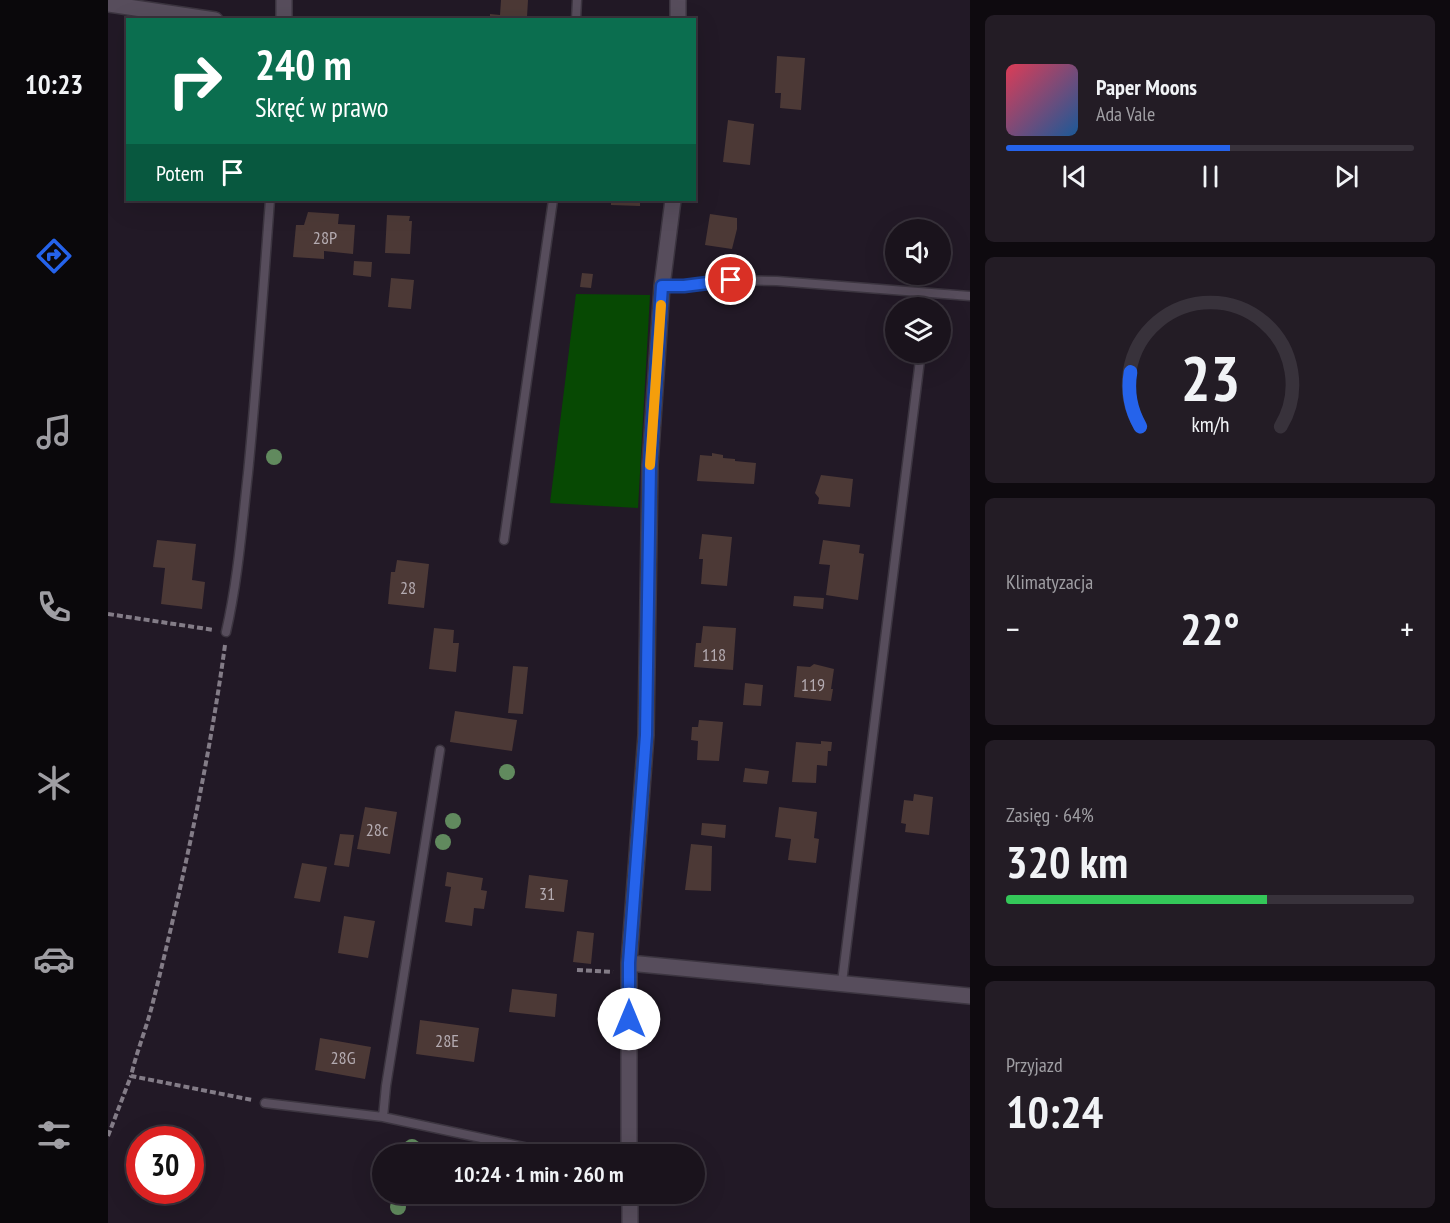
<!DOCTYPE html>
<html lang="pl">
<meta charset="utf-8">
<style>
:root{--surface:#1a131c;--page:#231c25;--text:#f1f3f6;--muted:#9f9ea3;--line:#38323b;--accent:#2563eb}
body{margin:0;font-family:"PT Sans Narrow",sans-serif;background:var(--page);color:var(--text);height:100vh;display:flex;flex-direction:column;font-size:22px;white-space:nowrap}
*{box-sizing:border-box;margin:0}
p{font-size:20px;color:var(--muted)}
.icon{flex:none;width:33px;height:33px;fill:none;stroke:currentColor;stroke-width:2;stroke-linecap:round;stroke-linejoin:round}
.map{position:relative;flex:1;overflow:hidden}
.side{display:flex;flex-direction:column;gap:15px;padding:15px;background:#0e0a0f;width:480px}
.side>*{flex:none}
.guide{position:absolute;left:18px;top:18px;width:570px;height:183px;border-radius:0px;box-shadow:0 6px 24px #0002,0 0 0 2px var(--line);background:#0b6e4f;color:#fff;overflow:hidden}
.controls{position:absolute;left:777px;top:219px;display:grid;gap:12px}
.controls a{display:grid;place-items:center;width:66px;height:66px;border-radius:50%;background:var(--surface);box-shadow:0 6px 24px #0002,0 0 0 2px var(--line);font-size:30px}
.speed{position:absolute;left:18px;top:1126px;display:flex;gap:12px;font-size:30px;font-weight:700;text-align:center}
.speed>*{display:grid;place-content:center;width:78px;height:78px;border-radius:50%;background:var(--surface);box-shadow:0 6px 24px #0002,0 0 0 2px var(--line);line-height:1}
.speed .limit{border:9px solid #d22;background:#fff;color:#111}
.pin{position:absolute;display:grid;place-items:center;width:51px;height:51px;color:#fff;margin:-26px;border:3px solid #fff;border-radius:50%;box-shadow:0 2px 6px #0007}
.me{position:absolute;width:66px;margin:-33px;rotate:0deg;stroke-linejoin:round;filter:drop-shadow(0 0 4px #0008)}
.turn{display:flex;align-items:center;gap:21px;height:126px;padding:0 30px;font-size:27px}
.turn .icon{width:78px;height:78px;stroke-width:2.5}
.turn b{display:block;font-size:42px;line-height:51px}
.then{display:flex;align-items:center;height:57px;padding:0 30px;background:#0003;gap:12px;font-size:22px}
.big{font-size:45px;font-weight:800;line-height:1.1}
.side .card{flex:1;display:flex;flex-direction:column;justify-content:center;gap:9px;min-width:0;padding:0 21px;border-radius:9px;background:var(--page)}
.side .dial{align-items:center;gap:0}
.dial svg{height:156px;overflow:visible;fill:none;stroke:var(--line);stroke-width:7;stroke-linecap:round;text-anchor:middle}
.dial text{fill:var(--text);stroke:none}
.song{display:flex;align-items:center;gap:18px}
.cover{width:72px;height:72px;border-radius:9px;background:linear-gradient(135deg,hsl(350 70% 55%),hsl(210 70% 35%))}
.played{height:6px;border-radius:3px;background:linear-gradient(90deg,var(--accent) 55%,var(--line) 55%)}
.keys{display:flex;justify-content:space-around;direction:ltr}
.heat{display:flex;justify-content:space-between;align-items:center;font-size:33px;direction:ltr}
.charge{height:9px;border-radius:4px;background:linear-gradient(90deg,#34c759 64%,var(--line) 0)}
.trip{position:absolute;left:264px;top:1144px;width:333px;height:60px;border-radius:30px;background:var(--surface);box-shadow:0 6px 24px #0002,0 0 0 2px var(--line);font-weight:800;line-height:60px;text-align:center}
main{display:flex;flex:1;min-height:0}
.tab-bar{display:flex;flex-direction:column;width:108px;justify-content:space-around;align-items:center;background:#0a080b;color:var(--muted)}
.tab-bar .icon{width:42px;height:42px}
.tab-bar .on{color:var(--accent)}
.tab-bar b{font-size:27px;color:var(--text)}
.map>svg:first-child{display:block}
</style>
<main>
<nav class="tab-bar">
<b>10:23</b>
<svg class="icon on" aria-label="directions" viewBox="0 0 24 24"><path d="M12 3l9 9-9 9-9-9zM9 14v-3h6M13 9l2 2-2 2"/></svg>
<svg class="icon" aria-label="music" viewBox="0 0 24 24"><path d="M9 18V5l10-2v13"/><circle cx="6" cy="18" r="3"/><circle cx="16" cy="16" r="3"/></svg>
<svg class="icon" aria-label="phone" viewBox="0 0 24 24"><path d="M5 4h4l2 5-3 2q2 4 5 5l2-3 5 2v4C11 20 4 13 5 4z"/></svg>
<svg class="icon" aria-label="climate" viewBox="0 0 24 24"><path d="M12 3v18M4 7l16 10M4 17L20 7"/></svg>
<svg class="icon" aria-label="car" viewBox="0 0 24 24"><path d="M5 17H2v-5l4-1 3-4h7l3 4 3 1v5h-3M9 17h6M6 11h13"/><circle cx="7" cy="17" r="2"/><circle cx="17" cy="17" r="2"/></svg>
<svg class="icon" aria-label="filters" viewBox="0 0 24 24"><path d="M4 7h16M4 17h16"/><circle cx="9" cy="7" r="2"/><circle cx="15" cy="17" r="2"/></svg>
</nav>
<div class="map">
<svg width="862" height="1223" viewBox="0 0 862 1223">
<rect width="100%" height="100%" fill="#221926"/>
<path fill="#074903" d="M468,294L542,295L530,508L442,503Z"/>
<path fill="#4c3936" d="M393,0H420L419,17H424L423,20H382V14L392,15Z
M669,56L697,58L693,110L672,108L673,93H667Z
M620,120L646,124L642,165L615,162Z
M503,200H532V206L503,205Z
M200,212L231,214L230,224L247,225L245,254L216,251V259L185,257L188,225H196Z
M602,214L629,218V229L624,249L597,245Z
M279,215L302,216L301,221H304L302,254L277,253Z
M246,261L264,262L263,277L245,275Z
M474,273L485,274L483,288L472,287Z
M283,278L306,280L303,309L280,307Z
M604,453L615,455V458L627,459V461L648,463L646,484L589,481L592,455L604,456Z
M713,475L745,479L742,507L710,504L711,498L707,493Z
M594,534L624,537L619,586L593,584L595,559H591Z
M49,540L88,544L84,580L97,582L94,609L53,604L57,568L45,567Z
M715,540L752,545L751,553L756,554L750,600L718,595L722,565L711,564Z
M289,560L321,564L316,608L280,604L283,572H287Z
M686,596L716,598L715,609L685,606Z
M595,626L628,628L625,670L586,667L588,643H593Z
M326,628L346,630L345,643H351L348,672L321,669Z
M706,664L726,669L723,689H725L723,701L686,697L689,666L702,667Z
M405,666L420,667L415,714L400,713Z
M637,683L655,685L653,706L635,705Z
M347,711L409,720L404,751L342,742Z
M591,720L615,722L611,761L589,760L590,741L583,740L584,727H590Z
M713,741L724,742L723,751H720L719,766L709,765L708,783L684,782L688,742L713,744Z
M637,768L661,771L659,784L635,782Z
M806,794L825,797L821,835L797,832L798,824L793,823L796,800L805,801Z
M257,807L289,812L282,854L249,849Z
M671,807L709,812L706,838L711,839L708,863L680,860L683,839L667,837Z
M594,823L618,825L617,838L593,835Z
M232,834L246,835L241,867L226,865Z
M583,844L604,846L603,891L577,890Z
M194,863L219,867L212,902L186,898Z
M339,872L375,878L373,890L379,891L376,909L366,908L364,926L337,922L343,887L337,886Z
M421,875L460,880L456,912L417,908Z
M236,916L267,921L260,958L230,953Z
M469,931L486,933L483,964L465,962Z
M404,989L449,994L447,1017L401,1012Z
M312,1020L371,1028L366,1062L308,1054Z
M212,1038L263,1047L257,1079L207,1070Z"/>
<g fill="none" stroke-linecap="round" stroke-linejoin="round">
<g stroke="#3c3540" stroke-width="11">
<path id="lane" d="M468,20L469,0
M554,286H576L623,280L669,281L862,296
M812,293V308
M396,540L445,200
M118,632C130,580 134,526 140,473C149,382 155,291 162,200
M734,982L813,352
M157,1103L275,1117L453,1155
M275,1117L278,1086L332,750"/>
</g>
<g stroke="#3c3540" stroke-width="18">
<path id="street" d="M570,0V20
M0,4L107,20
M176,20V0
M521,963L862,996
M521,1155V963L538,735L542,465L554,286L565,200
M522,1194V1223"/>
</g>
<path stroke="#837c87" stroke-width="4" stroke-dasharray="6 3" stroke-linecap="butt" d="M0,614L106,630
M117,645C101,763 74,886 45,1002C39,1027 29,1050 23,1076L144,1100
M469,970L505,972
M0,1136L23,1076"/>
<use href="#lane" stroke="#574d5c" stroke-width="8"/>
<use href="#street" stroke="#574d5c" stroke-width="15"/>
</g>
<g fill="#618a5e">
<circle cx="166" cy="457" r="8"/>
<circle cx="399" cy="772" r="8"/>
<circle cx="345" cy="821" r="8"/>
<circle cx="335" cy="842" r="8"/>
<circle cx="304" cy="1147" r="8"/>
<circle cx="290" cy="1207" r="8"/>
</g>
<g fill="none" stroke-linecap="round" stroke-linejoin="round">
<g stroke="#184099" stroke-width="15">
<path id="route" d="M521,1019V963L538,735L542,465L554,286H576L623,280"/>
</g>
<use href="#route" stroke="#2563eb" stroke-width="10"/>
<path stroke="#f59e0b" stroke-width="10" d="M542,465L553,305"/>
</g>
<g text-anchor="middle" stroke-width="6" stroke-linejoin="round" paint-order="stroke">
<g font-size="18" fill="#b4abb1">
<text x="217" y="244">28P</text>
<text x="300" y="594">28</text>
<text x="606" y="661">118</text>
<text x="705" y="691">119</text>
<text x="269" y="836">28c</text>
<text x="439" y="900">31</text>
<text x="339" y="1047">28E</text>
<text x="235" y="1064">28G</text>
</g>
</g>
</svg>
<div class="controls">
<a><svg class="icon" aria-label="sound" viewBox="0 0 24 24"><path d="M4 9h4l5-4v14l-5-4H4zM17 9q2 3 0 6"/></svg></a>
<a><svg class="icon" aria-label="layers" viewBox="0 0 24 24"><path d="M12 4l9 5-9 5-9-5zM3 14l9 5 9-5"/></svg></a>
</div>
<div class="speed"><div class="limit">30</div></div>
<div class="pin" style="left:623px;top:280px;background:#d93025"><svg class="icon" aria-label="arrive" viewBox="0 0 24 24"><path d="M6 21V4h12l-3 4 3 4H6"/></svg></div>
<svg class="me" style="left:521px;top:1019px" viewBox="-20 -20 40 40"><circle r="19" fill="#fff"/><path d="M0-13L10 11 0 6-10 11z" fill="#2563eb"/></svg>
<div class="trip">10:24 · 1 min · 260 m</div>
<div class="guide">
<div class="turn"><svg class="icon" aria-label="right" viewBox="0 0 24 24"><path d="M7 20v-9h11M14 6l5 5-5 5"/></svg><div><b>240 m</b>Skręć w prawo</div></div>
<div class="then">Potem<svg class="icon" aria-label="arrive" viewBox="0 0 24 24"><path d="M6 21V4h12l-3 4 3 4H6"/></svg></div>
</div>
</div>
<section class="side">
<div class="card">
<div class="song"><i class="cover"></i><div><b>Paper Moons</b><p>Ada Vale</p></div></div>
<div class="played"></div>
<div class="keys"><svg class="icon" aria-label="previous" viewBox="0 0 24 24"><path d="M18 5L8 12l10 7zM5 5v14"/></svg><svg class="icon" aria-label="pause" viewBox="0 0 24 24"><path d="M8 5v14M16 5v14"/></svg><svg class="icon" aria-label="next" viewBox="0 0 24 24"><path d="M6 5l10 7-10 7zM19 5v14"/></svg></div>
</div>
<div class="card dial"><svg viewBox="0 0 100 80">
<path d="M14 69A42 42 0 1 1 86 69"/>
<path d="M14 69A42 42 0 0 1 9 41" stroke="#2563eb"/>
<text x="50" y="56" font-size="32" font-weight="700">23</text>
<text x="50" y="72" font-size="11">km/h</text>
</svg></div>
<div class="card"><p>Klimatyzacja</p>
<div class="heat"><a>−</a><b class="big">22°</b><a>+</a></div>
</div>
<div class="card"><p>Zasięg · 64%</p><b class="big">320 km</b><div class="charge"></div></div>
<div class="card"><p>Przyjazd</p><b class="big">10:24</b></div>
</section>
</main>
